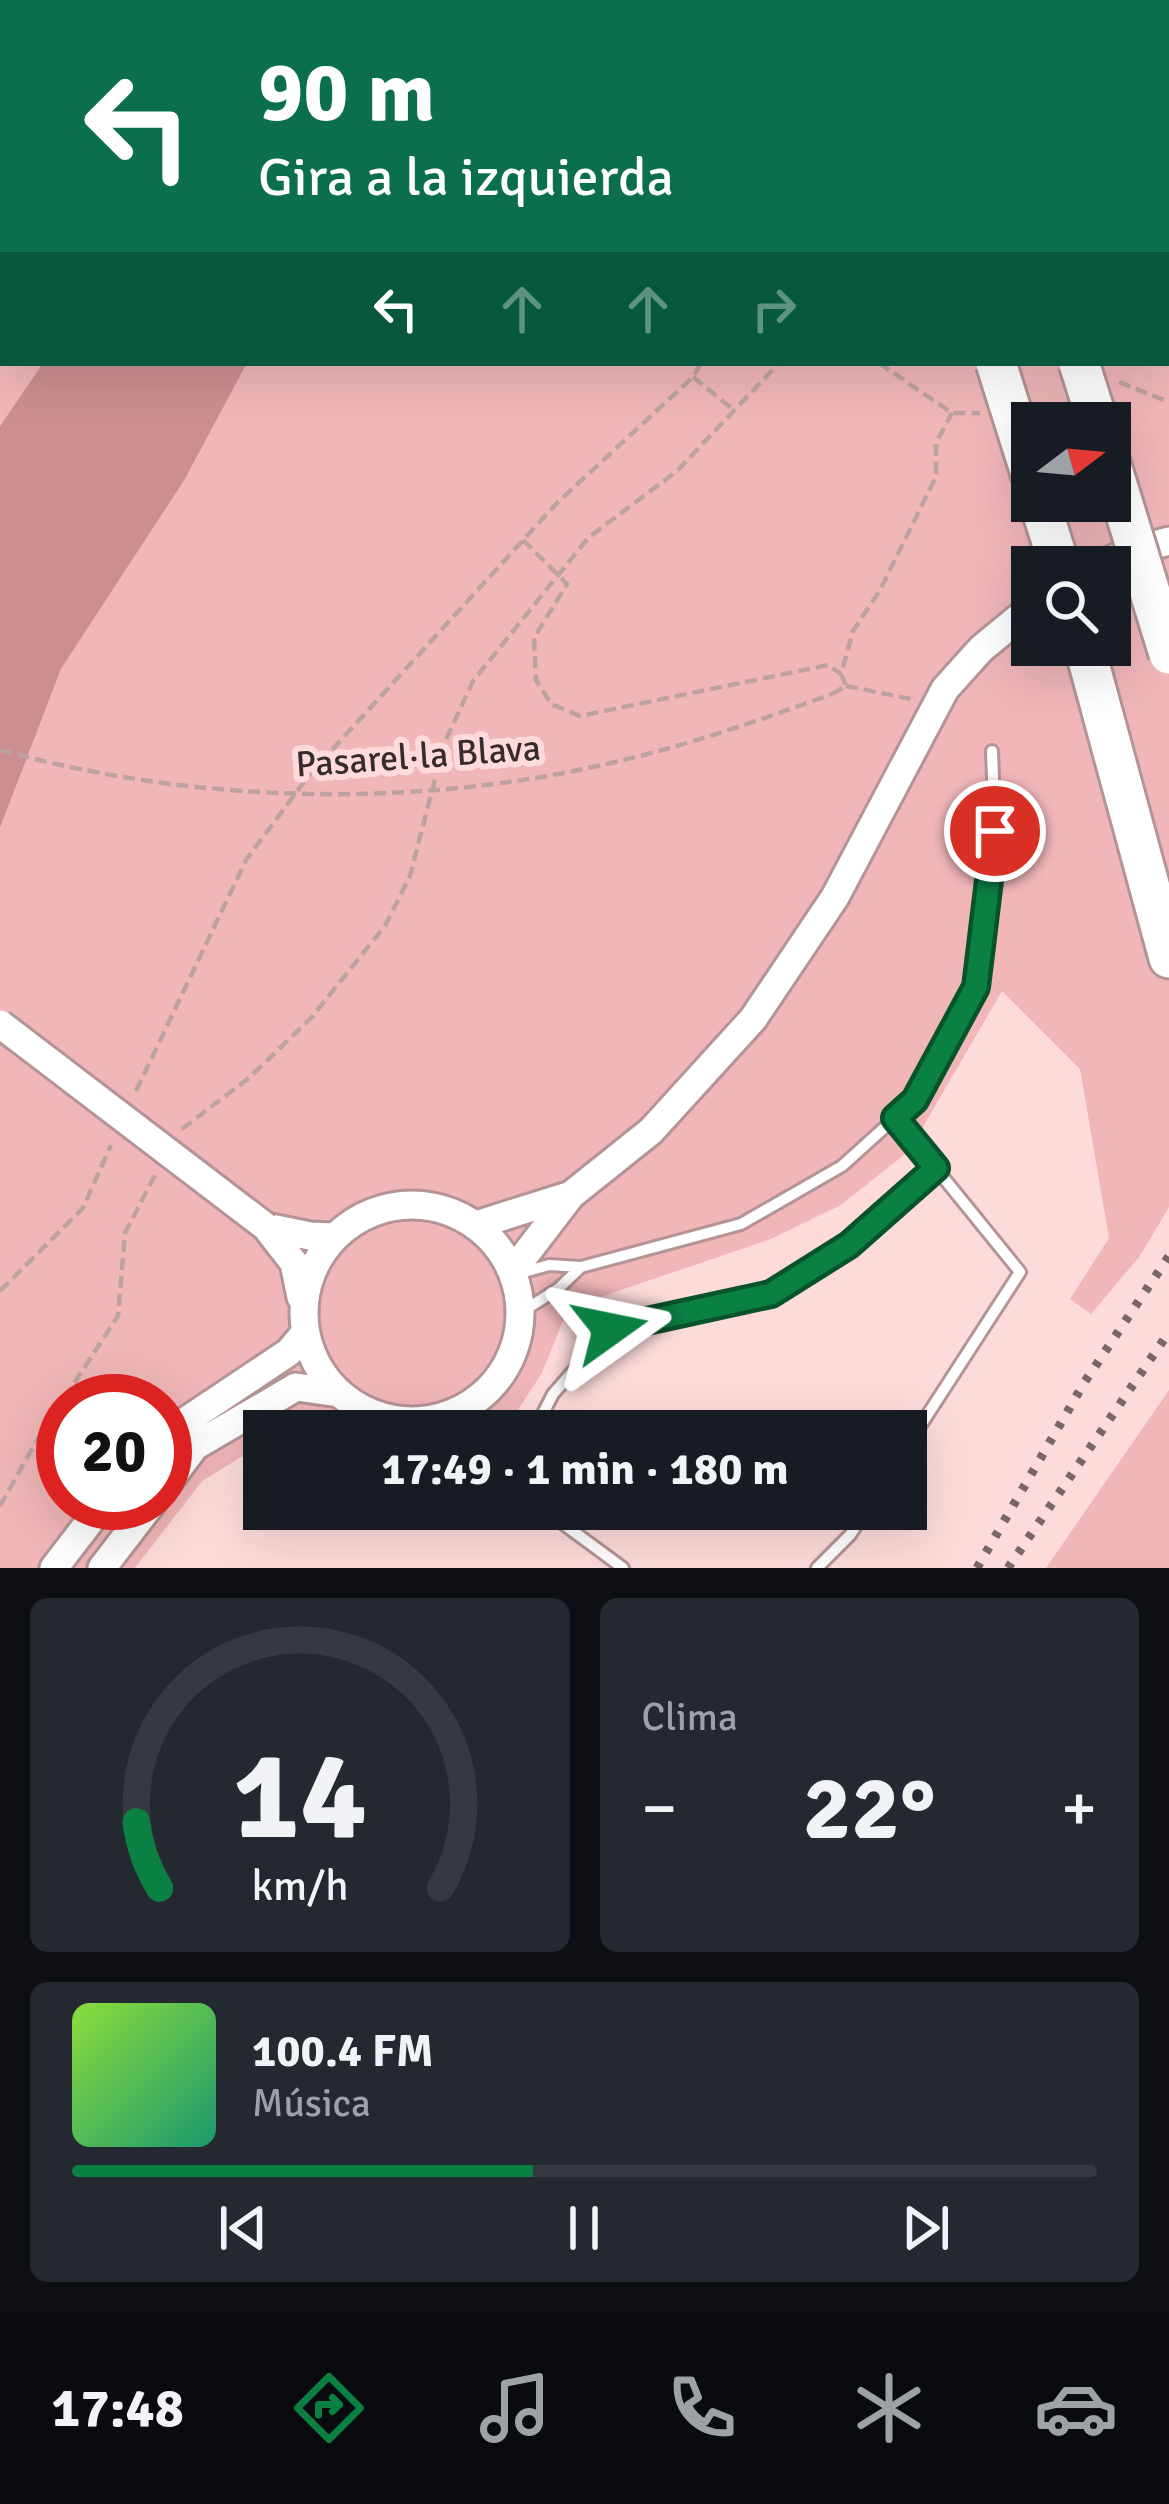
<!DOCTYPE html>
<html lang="es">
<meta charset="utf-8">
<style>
:root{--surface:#171b24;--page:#242831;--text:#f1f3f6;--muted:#9ea1a6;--line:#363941;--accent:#0b8043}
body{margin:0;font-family:Signika,sans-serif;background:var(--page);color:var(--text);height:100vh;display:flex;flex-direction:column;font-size:45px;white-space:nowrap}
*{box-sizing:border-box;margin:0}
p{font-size:39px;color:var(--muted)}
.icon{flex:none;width:66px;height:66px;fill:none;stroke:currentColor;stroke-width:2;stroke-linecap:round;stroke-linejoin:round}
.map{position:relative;height:1568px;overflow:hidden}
.panel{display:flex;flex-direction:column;gap:30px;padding:30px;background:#0d0f14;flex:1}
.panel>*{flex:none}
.banner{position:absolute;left:0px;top:0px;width:1170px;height:366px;box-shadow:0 12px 48px #0002;background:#0b6e4f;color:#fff;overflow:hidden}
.needle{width:78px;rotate:74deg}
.tools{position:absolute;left:1011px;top:402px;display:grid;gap:24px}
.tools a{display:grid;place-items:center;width:120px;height:120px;border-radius:0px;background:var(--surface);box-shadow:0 12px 48px #0002;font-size:60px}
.speed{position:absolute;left:36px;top:1374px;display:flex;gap:24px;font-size:60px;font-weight:700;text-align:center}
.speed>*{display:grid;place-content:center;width:156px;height:156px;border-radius:50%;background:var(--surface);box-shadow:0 12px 48px #0002;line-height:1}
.speed .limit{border:18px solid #d22;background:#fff;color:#111}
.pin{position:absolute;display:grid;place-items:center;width:102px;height:102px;color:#fff;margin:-51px;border:6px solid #fff;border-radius:50%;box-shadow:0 3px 12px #0007}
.me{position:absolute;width:132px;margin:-66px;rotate:78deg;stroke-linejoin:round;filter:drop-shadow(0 0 9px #0008)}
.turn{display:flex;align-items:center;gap:42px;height:252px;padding:0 60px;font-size:54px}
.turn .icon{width:156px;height:156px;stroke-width:2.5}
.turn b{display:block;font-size:84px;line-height:102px}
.lanes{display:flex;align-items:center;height:114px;padding:0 60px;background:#0003;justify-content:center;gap:60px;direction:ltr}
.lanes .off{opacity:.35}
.big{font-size:90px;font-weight:800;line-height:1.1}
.panel .tile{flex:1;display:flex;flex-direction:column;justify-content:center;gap:18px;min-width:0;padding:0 42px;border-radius:18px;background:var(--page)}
.panel .dial{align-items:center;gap:0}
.dial svg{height:312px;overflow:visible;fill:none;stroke:var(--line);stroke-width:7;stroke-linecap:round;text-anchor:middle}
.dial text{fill:var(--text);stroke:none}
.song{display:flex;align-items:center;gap:36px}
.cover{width:144px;height:144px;border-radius:18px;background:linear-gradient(135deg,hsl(90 70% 55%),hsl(160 70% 35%))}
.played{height:12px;border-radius:6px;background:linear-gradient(90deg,var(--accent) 45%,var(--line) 45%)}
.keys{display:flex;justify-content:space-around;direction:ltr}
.heat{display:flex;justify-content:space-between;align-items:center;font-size:66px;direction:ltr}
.panel .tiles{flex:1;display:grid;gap:30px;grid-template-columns:1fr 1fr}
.tile:last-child{grid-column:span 2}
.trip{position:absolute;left:243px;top:1410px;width:684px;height:120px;border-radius:0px;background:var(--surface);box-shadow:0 12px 48px #0002;font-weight:800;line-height:120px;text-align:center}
.dock{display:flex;height:192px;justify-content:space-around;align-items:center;background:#090b0e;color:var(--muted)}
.dock .icon{width:84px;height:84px}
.dock .on{color:var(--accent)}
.dock b{font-size:54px;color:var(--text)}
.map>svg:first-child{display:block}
</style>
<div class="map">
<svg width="1169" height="1568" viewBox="0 0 1169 1568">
<rect width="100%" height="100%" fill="#fedbdb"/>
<path fill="#f0b6b8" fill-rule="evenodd" d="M0,0H316L3,3V363H43L0,426Z
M826,0H1169V1207L1140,1256L1091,1314L1070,1299L1109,1238L1080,1069L1002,991L909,1151L841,1205L771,1239L568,1308L542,1373L504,1431H350L329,1424L264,1431V1443L202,1481L135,1568H0V828L61,669L185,479L247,363H1167V3H824ZM1032,423H1110V501H1032ZM1032,567H1110V645H1032ZM63,1401H165V1503H63Z
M1169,1390V1568H1046Z"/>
<path fill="#cb8f91" d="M316,0H826L314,3Z
M43,363H247L185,479L61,669L0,828V426Z"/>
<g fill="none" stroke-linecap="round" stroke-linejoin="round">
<g stroke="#b59495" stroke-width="16">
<path id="service" d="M895,1118L1020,1272L906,1448
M517,1274L549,1265L581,1267L741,1224L842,1166L915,1100L976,987L995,831L992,751
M520,1313L558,1289L581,1267
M534,1431L553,1394L610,1329L771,1294L849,1245L936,1168
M543,1509L623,1568
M817,1568L850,1535L867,1509"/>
</g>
<g stroke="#b59495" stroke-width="33">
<path id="tertiary" d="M1095,567L1135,550L1169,541
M304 1313a108 108 0 1 1 216 0a108 108 0 1 1-216 0Z
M476,1225L571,1195
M266,1227L294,1263L301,1297
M266,1227L310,1236L334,1237
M512,1272L571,1195L651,1131L753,1019L835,897L945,689L981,649L1032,607
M165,1435L289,1352L305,1333
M165,1486L195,1446L296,1387L339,1393
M54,1568L104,1503
M102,1568L152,1503"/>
</g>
<g stroke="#b59495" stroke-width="45">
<path id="motorway" d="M892,0V3
M973,0L974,3
M1039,501L1060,567
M1084,645L1169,958"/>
</g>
<path stroke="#bea2a2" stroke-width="4.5" stroke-dasharray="12 6" stroke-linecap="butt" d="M203,3L205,0
M0,260L3,255
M879,363L952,413H980
M693,377L735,411
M1119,382L1169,402
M523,540L567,584L534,638L536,680L551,704L580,716L828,665L841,674
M846,686L911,699
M832,694L846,686L841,674L853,631L880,590L936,477V443L952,413
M136,1091L246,860L310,774L556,504L693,377L701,363
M182,1129L249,1078L311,1018L385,926L410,876L444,744L473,681L588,538L677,471L779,363
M0,1291L83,1208L111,1145
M0,1506L37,1440L118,1316L125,1233L155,1175"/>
<use href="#service" stroke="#fff" stroke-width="10"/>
<use href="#tertiary" stroke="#fff" stroke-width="27"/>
<use href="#motorway" stroke="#fff" stroke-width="39"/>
<path stroke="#7b6666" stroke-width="9" stroke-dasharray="6 12" stroke-linecap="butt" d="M977,1568L1084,1383L1169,1256
M1008,1568L1169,1332"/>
<g stroke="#b59495" stroke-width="33" stroke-linecap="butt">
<path id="tertiary-bridge" d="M0,1024L266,1227"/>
</g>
<g stroke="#b59495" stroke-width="45" stroke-linecap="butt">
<path id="motorway-bridge" d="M996,363L1032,477
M1079,363L1098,423
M1110,462L1169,654"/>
</g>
<path stroke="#bea2a2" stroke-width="4.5" stroke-dasharray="12 6" stroke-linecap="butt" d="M0,750C196,804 417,809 615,762C689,745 760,720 832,694"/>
<use href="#tertiary-bridge" stroke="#fff" stroke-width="27"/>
<use href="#motorway-bridge" stroke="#fff" stroke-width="39"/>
</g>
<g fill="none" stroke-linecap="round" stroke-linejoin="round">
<g stroke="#07532c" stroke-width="30">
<path id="route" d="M610,1329L771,1294L849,1245L936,1168L895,1118L915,1100L976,987L995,831"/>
</g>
<use href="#route" stroke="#0b8043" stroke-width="21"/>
</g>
<g text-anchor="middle" stroke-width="12" stroke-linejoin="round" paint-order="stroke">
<g font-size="36" fill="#382b2b" stroke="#fedbdb">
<text transform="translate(418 755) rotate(-4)" y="13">Pasarel·la Blava</text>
</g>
</g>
</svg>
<div class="tools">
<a><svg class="needle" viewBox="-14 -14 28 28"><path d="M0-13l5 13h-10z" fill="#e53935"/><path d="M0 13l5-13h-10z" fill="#9ea1a6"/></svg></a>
<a><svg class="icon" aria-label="search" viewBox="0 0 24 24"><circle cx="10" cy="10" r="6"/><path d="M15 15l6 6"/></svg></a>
</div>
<div class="speed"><div class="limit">20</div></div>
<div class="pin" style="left:995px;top:831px;background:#d93025"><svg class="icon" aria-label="arrive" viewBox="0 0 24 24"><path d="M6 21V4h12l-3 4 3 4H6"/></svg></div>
<svg class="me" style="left:610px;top:1329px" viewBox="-20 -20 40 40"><path d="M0-17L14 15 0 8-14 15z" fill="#0b8043" stroke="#fff" stroke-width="4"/></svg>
<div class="trip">17:49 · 1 min · 180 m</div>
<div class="banner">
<div class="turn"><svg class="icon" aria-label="left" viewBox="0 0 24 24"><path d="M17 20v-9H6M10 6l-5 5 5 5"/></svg><div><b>90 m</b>Gira a la izquierda</div></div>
<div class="lanes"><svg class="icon" aria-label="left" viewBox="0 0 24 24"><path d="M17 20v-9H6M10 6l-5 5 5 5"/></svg><svg class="icon off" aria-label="ahead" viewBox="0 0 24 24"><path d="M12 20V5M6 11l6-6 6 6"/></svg><svg class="icon off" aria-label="ahead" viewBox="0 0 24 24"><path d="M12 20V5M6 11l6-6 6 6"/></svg><svg class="icon off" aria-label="right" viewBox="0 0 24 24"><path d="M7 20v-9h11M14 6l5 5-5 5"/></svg></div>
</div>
</div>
<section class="panel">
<div class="tiles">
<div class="tile dial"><svg viewBox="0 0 100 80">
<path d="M14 69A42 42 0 1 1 86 69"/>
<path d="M14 69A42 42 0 0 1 8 52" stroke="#0b8043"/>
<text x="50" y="56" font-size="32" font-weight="700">14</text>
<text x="50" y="72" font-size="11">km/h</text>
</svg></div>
<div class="tile"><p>Clima</p>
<div class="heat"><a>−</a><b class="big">22°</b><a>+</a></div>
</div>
<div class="tile">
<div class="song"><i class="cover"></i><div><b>100.4 FM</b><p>Música</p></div></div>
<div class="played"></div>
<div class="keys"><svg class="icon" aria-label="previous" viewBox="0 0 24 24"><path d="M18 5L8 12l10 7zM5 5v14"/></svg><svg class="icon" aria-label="pause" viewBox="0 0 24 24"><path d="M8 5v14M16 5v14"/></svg><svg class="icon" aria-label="next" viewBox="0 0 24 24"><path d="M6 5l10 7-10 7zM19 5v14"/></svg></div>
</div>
</div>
</section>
<nav class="dock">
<b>17:48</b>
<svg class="icon on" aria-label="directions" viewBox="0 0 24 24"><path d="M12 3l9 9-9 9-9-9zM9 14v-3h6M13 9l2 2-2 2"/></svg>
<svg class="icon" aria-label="music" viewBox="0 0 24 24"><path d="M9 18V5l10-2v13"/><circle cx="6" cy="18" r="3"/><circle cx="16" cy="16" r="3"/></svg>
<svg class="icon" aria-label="phone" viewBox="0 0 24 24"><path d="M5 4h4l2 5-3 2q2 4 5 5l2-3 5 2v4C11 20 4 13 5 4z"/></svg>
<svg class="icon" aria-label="climate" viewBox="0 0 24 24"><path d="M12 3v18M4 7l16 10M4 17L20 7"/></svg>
<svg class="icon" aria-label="car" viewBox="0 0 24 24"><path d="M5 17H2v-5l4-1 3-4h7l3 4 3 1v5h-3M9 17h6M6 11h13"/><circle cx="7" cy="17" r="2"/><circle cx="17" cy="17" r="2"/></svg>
</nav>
